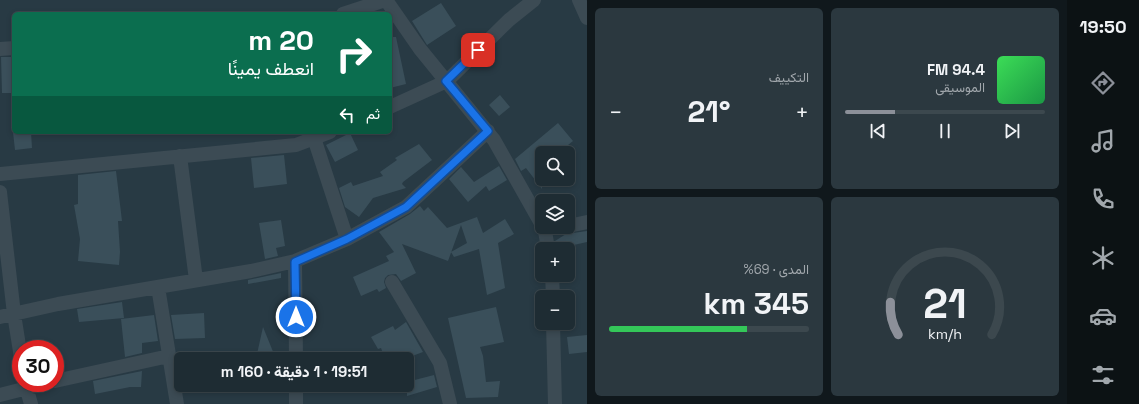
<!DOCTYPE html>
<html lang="ar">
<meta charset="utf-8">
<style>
:root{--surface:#1e2c33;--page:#2b383f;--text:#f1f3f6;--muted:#a1a7ac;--line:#3c484e;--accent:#8c9099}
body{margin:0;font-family:"Space Grotesk",Vazirmatn,sans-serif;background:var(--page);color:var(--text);direction:rtl;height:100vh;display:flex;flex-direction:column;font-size:15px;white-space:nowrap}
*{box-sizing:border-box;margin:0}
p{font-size:13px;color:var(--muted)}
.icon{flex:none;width:22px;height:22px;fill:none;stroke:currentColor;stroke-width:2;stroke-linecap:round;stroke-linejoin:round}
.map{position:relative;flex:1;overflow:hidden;direction:ltr}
.panel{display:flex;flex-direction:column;gap:8px;padding:8px;background:#10181c;width:480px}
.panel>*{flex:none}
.banner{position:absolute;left:12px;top:12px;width:380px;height:122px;border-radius:6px;box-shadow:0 2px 6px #0003,0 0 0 1px var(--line);direction:rtl;background:#0b6e4f;color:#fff;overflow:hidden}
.tools{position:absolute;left:535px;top:146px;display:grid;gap:8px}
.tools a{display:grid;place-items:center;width:40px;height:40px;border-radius:6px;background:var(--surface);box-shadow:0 2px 6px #0003,0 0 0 1px var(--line);font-size:20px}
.speed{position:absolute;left:12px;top:340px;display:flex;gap:8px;font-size:20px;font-weight:700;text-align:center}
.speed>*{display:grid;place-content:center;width:52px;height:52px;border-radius:50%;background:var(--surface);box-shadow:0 2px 6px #0003,0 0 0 1px var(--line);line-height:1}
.speed .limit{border:6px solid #d22;background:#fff;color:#111}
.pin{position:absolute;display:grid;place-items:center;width:34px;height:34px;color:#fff;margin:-17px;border-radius:8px;box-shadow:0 2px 6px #0006}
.me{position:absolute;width:44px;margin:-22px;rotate:0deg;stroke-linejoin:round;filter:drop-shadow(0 0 3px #0008)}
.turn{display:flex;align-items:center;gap:14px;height:84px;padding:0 12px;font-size:18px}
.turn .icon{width:52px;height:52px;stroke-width:2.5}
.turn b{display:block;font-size:28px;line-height:34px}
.then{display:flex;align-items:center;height:38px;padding:0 12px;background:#0003;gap:8px;font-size:15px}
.big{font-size:30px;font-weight:800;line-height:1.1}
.panel .widget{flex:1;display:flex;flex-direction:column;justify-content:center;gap:6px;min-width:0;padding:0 14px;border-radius:6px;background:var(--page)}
.panel .dial{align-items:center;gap:0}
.dial svg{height:104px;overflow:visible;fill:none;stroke:var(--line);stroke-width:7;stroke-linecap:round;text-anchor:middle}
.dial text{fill:var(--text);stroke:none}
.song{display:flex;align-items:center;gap:12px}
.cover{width:48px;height:48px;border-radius:6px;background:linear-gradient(135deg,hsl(130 70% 55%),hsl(140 70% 35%))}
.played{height:4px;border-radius:2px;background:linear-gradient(90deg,var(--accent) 25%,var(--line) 25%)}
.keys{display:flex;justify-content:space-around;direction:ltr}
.heat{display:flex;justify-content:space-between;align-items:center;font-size:22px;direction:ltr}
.charge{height:6px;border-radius:3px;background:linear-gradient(90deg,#34c759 69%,var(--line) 0)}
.panel .tiles{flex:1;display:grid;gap:8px;grid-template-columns:repeat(2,1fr)}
.trip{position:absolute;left:174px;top:352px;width:240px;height:40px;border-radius:6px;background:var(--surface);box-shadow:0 2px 6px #0003,0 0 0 1px var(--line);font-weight:800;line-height:40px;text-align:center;direction:rtl}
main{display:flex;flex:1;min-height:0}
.menu{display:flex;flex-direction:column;width:72px;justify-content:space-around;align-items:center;background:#0c1214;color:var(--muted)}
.menu .icon{width:28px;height:28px}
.menu .on{color:var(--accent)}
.menu b{font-size:18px;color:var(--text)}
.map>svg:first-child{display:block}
</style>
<main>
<nav class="menu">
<b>19:50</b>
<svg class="icon on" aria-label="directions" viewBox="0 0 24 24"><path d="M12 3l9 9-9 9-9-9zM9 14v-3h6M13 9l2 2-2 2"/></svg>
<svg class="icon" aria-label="music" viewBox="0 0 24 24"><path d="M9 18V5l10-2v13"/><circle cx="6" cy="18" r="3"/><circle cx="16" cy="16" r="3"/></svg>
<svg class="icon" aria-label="phone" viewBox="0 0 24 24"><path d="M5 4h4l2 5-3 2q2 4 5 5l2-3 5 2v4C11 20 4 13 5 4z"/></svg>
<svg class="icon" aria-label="climate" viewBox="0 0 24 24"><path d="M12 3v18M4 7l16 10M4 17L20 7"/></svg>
<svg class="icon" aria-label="car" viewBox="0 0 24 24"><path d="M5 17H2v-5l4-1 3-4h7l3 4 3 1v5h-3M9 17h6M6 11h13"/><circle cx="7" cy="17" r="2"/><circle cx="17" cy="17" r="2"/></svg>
<svg class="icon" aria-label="filters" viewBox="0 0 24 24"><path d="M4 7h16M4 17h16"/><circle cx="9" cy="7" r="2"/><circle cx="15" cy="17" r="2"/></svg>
</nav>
<section class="panel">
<div class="tiles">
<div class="widget">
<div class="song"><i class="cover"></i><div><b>94.4 FM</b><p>الموسيقى</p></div></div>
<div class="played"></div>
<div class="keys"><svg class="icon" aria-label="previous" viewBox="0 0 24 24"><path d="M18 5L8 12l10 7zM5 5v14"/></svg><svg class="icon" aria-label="pause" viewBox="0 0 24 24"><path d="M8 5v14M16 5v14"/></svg><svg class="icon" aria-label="next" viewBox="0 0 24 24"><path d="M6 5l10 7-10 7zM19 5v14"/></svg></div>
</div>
<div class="widget"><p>التكييف</p>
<div class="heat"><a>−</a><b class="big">21°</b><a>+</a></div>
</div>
<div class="widget dial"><svg viewBox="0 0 100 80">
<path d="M14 69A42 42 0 1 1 86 69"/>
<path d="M14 69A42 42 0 0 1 8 44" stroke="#8c9099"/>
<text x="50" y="56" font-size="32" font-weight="700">21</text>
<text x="50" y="72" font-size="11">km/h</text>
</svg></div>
<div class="widget"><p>المدى · 69%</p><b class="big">345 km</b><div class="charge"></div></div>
</div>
</section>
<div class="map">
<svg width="587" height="404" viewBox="0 0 587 404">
<rect width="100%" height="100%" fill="#283a44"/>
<path fill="#3a4f5a" d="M441,3L456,26L427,45L412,21Z
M390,37H396L406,84L390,88Z
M1,57H14V93H2Z
M500,95L510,107L499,116L489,105Z
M558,123L573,141L558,153H542V189L526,168L521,171L515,159Z
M13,132H31L32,148L15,150Z
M350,133L358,150L335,162L326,145Z
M419,144L432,160L403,182L402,184L406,188L373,198L359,217L345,207L339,188L351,182L353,186L383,176L380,172L397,160L395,158Z
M284,155L287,184L254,188L251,158Z
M499,166L507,180L489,191L486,186L468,202L449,179L461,167L474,182Z
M116,171L122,221H118L120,252L119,265L78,261L80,239L74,205L78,204V175Z
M420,206L424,211L428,207L447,228L477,217L483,233L505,219L514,234L498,243L505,288L487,295L479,249L454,257L451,252L467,243L461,225L448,261L402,244L416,273L401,281L396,274L388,275L385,278L384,282L386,288L379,292L377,289L361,296L353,277L389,261L386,256L394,252L379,232L410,214Z
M281,220L285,246L276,248L278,256L265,259L259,223Z
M587,231V242L556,249L555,241L566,234Z
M281,273V278L248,284V280Z
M122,302L124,318L79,322L77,309Z
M496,307L504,342L480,347L483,356L486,382L500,381L498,397L466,398L448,318Z
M204,313L205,338L175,339L171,315Z
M154,315L158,341L142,343V353L125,357L121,319Z
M406,322L423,352L404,359H385L381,348L378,349L371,337L393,326L395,330Z
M263,327L276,359L257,354Z
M587,335V352L569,354L567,337Z
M142,371L141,387H130L95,394L93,381Z
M434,375L437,387L407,396V382Z"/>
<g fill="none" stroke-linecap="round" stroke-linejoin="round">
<path stroke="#3c4b54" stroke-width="14" d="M386,0L420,49L494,140L542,225
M579,0L587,18
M343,14L385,0
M0,49L14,48
M390,107L447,81L509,20L534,0
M314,138L347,239
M180,156L196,280
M0,174L296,145L330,132
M0,192L14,314L21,358
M568,226L587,222
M543,227L545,231L548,249
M295,261L296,359
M552,275L553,297
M392,282L440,363L450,404
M158,287L177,404
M0,317L58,304L251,271L295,261L347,239L406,207L488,131
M553,323L555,404
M55,381L169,356
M25,383L31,404
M296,385V404
M0,395L47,383"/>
</g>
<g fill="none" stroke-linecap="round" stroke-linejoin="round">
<g stroke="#114b97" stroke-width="10">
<path id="route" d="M296,317L295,262L347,239L406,207L488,131L446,81L478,50"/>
</g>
<use href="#route" stroke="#1a73e8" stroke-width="7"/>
</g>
</svg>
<div class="tools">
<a><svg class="icon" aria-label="search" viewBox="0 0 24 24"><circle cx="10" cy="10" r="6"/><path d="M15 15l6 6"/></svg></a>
<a><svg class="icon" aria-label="layers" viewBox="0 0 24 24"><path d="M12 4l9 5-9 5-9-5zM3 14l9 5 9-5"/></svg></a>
<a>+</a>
<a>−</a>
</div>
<div class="speed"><div class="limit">30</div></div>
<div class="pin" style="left:478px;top:50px;background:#d93025"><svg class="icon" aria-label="arrive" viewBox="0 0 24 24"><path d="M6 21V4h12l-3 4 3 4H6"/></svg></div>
<svg class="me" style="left:296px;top:317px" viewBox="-20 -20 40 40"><circle r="17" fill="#1a73e8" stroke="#fff" stroke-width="3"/><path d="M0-11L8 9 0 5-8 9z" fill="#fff"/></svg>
<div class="trip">19:51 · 1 دقيقة · 160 m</div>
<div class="banner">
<div class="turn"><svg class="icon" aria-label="right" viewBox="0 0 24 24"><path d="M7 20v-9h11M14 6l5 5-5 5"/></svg><div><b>20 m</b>انعطف يمينًا</div></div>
<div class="then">ثم<svg class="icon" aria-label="left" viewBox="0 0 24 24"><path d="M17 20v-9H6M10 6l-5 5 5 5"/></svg></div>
</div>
</div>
</main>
